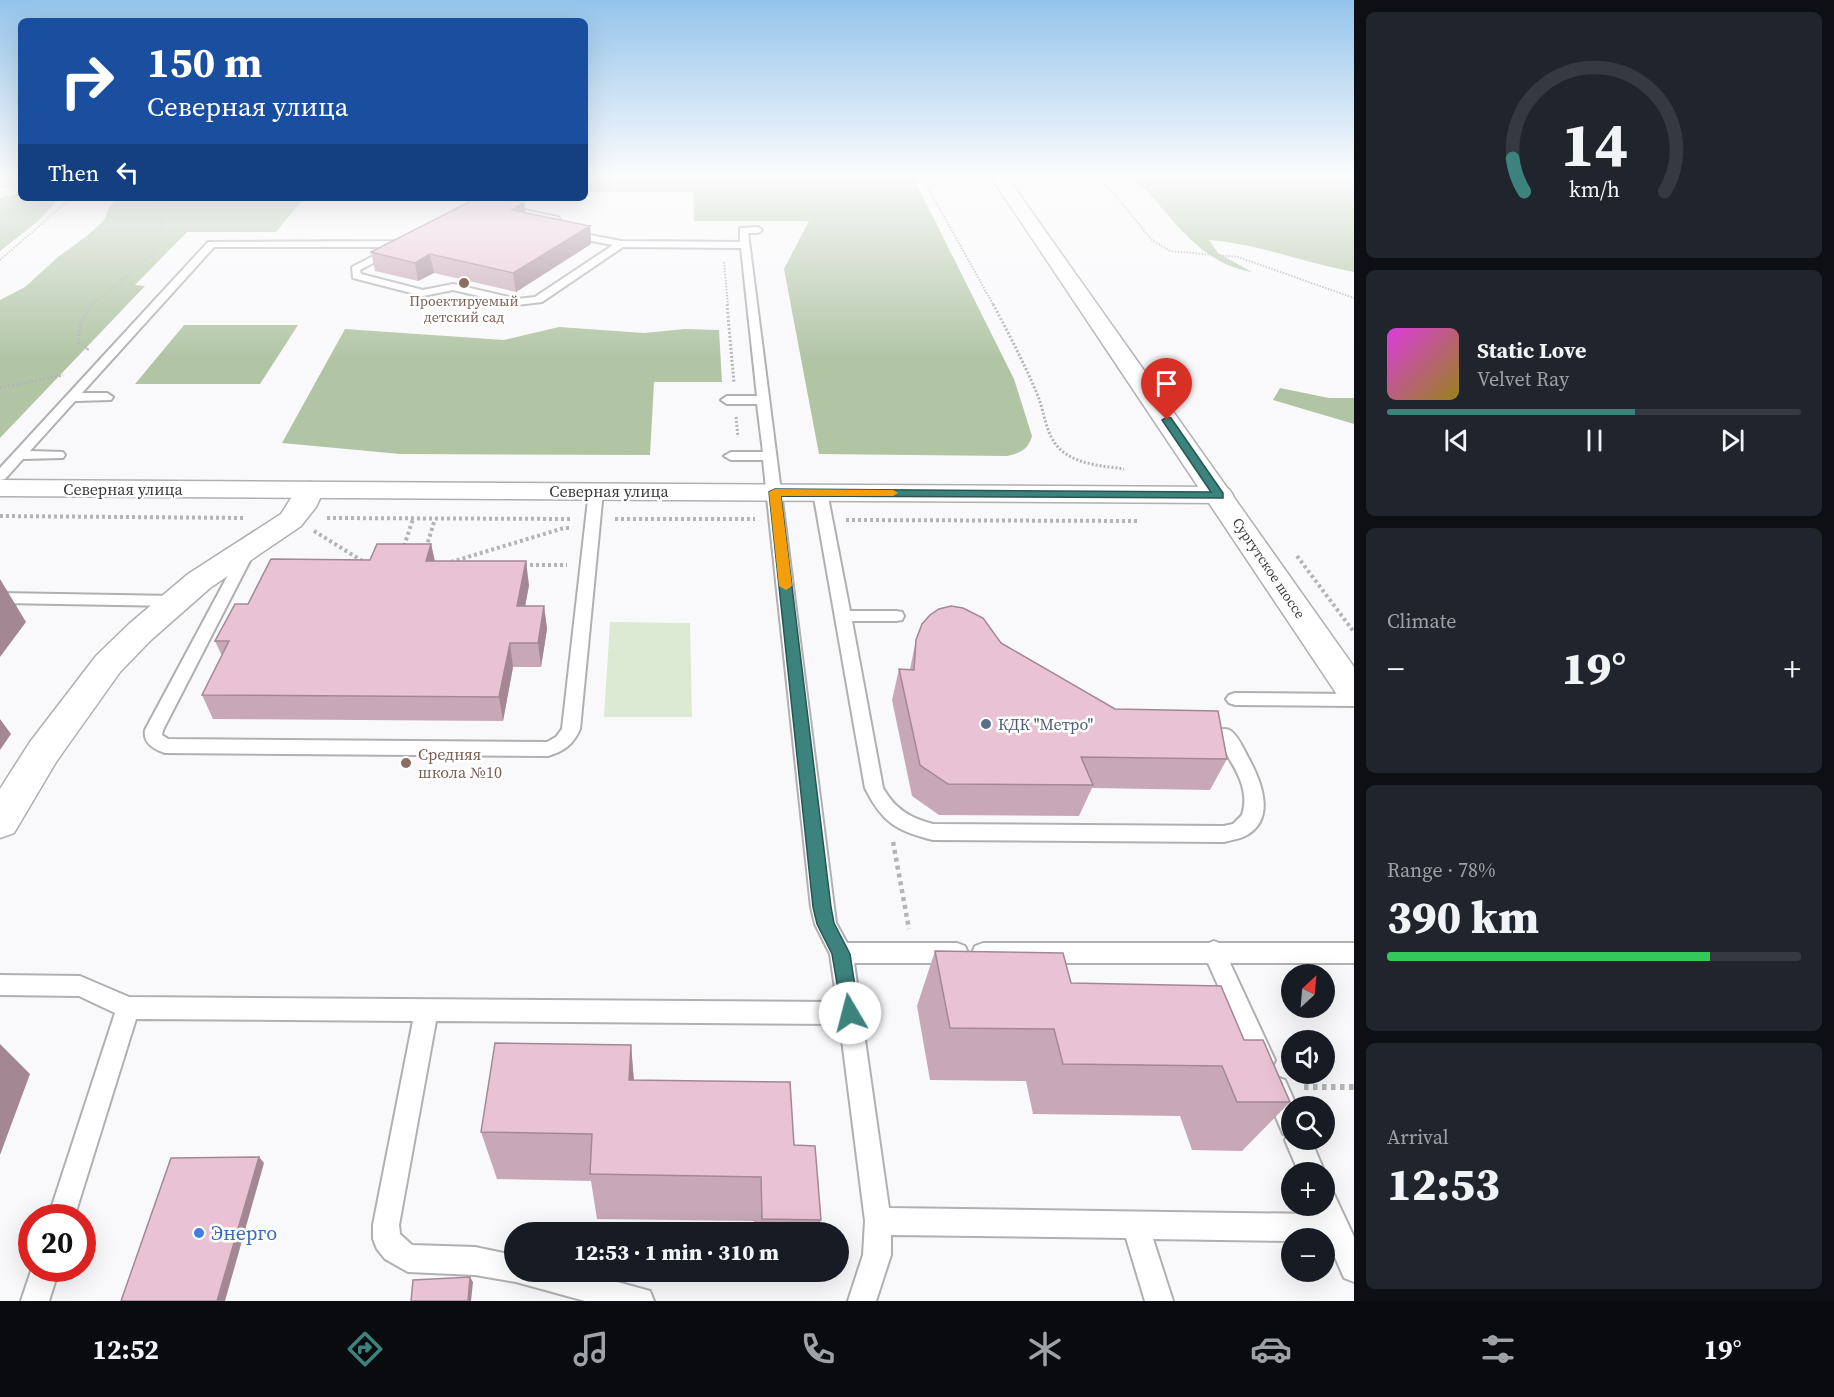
<!DOCTYPE html>
<meta charset="utf-8">
<style>
:root{--surface:#171b24;--page:#20242c;--text:#f1f3f6;--muted:#9ea1a6;--line:#363941;--accent:#3c837d}
body{margin:0;font-family:"Source Serif 4",serif;background:var(--page);color:var(--text);height:100vh;display:flex;flex-direction:column;font-size:22px;white-space:nowrap}
*{box-sizing:border-box;margin:0}
p{font-size:20px;color:var(--muted)}
.icon{flex:none;width:33px;height:33px;fill:none;stroke:currentColor;stroke-width:2;stroke-linecap:round;stroke-linejoin:round}
.map{position:relative;flex:1;overflow:hidden}
.sheet{display:flex;flex-direction:column;gap:12px;padding:12px;background:#0d0f14;width:480px}
.sheet>*{flex:none}
.guide{position:absolute;left:18px;top:18px;width:570px;height:183px;border-radius:9px;box-shadow:0 6px 24px #0002;background:#1a4fa0;color:#fff;overflow:hidden}
.needle{width:39px;rotate:26deg}
.buttons{position:absolute;left:1281px;top:964px;display:grid;gap:12px}
.buttons a{display:grid;place-items:center;width:54px;height:54px;border-radius:50%;background:var(--surface);box-shadow:0 6px 24px #0002;font-size:30px}
.speed{position:absolute;left:18px;top:1204px;display:flex;gap:12px;font-size:30px;font-weight:700;text-align:center}
.speed>*{display:grid;place-content:center;width:78px;height:78px;border-radius:50%;background:var(--surface);box-shadow:0 6px 24px #0002;line-height:1}
.speed .limit{border:9px solid #d22;background:#fff;color:#111}
.pin{position:absolute;display:grid;place-items:center;width:51px;height:51px;color:#fff;margin:-62px -26px;border-radius:50% 50% 50% 0;rotate:-45deg;box-shadow:0 0 6px #0007}
.pin .icon{rotate:45deg}
.me{position:absolute;width:66px;margin:-33px;rotate:352deg;stroke-linejoin:round;filter:drop-shadow(0 0 4px #0008)}
.turn{display:flex;align-items:center;gap:21px;height:126px;padding:0 30px;font-size:27px}
.turn .icon{width:78px;height:78px;stroke-width:2.5}
.turn b{display:block;font-size:42px;line-height:51px}
.then{display:flex;align-items:center;height:57px;padding:0 30px;background:#0003;gap:12px;font-size:22px}
.big{font-size:45px;font-weight:800;line-height:1.1}
.sheet .tile{flex:1;display:flex;flex-direction:column;justify-content:center;gap:9px;min-width:0;padding:0 21px;border-radius:9px;background:var(--page)}
.sheet .dial{align-items:center;gap:0}
.dial svg{height:156px;overflow:visible;fill:none;stroke:var(--line);stroke-width:7;stroke-linecap:round;text-anchor:middle}
.dial text{fill:var(--text);stroke:none}
.song{display:flex;align-items:center;gap:18px}
.cover{width:72px;height:72px;border-radius:9px;background:linear-gradient(135deg,hsl(300 70% 55%),hsl(50 70% 35%))}
.played{height:6px;border-radius:3px;background:linear-gradient(90deg,var(--accent) 60%,var(--line) 60%)}
.keys{display:flex;justify-content:space-around;direction:ltr}
.heat{display:flex;justify-content:space-between;align-items:center;font-size:33px;direction:ltr}
.charge{height:9px;border-radius:4px;background:linear-gradient(90deg,#34c759 78%,var(--line) 0)}
.trip{position:absolute;left:504px;top:1222px;width:345px;height:60px;border-radius:30px;background:var(--surface);box-shadow:0 6px 24px #0002;font-weight:800;line-height:60px;text-align:center}
.menu{display:flex;height:96px;justify-content:space-around;align-items:center;background:#090b0e;color:var(--muted)}
.menu .icon{width:42px;height:42px}
.menu .on{color:var(--accent)}
.menu b{font-size:27px;color:var(--text)}
main{display:flex;flex:1;min-height:0}
.map>svg:first-child{display:block}
</style>
<main>
<div class="map">
<svg width="1354" height="1301" viewBox="0 0 1354 1301">
<rect width="100%" height="100%" fill="#f9f9fb"/>
<path fill="#dcead4" d="M610,622L690,623L692,717H604Z"/>
<path fill="#b1c5a5" d="M585,177H913L1014,379L1032,436C1028,450 1020,453 1007,456L819,454L784,269L809,221H694L693,192H585Z
M1134,177H1354V272C1305,263 1259,244 1209,240L1218,253L1252,272C1210,265 1186,236 1159,205C1151,195 1142,187 1134,177Z
M21,193V198H52L55,203L37,222L0,251V198Z
M117,198H304L276,232H187L135,285L145,286L0,438V300L25,287L58,257L88,235L105,219L109,207Z
M184,325H298L260,384H135Z
M559,327L644,333L685,329L719,330L722,382H654L650,455L400,454L282,443L345,329L504,340Z
M1280,388L1329,398H1354V424L1273,400Z"/>
<g fill="none" stroke-linecap="round" stroke-linejoin="round">
<g stroke="#b0b0b2" stroke-width="4">
<path id="lane" d="M489,203L558,217L562,224L559,229L621,241L740,242V228L758,227L762,230L758,233H748L836,923L847,943H957L965,946L968,953L965,960L957,963H854L889,1208L1316,1214L1313,1206H1324V1188L1333,1192L1354,1237V1282L1344,1278L1328,1241H1324V1239L1292,1241L1153,1239L1173,1301H1145L1126,1238L891,1235V1255L876,1301H848L863,1255L865,1221L840,1024L436,1021L399,1225L400,1234L412,1245L475,1247L514,1255V1272H581L650,1291L654,1301H585L516,1282L475,1275L408,1272L385,1259L377,1249L373,1239V1225L413,1021L136,1019L74,1218H48L115,1013L79,996L0,995V975L80,976L129,997L837,1002L830,954L815,924L811,907L763,460H731L724,456L731,452H763L757,404H727L721,400L727,396H757L741,248L623,247L542,302L517,305L453,290L423,296L353,278L352,267L391,247H214L82,393H107L113,397L111,400L75,401L30,451L63,452L65,455L63,458L23,459L5,479L0,480V468L208,242L401,241L471,205ZM476,209H489L552,221L554,224L548,231L550,233L613,245L535,297L517,299L453,284L423,290L361,274L360,270Z
M596,487L603,491L580,729C573,745 564,751 548,756L165,753C153,749 143,743 145,730L242,549L249,545L256,549L163,730L162,735L168,739L547,742L556,737L562,729L589,491Z
M820,488L827,492L850,611H896L902,612L904,616L902,620L896,621H852L883,788C895,809 910,818 933,824L1224,826L1233,824L1242,815C1252,785 1228,759 1215,735L1218,730C1222,729 1227,728 1231,731C1239,737 1244,750 1249,759C1261,781 1276,818 1247,835C1240,839 1231,840 1224,842L933,840C896,831 882,822 865,788L813,492Z
M0,593L176,596L184,601L176,606L0,603Z
M1235,693L1354,694V706L1235,705L1229,703L1226,699L1229,695Z
M1214,941L1219,943H1354V963H1230L1275,1060L1271,1068L1263,1072L1255,1068L1208,963H983L975,960L972,953L975,946L983,943H1209Z
M1276,1077L1285,1080L1297,1107H1292V1140H1311L1325,1173L1324,1174L1299,1173L1285,1140L1287,1136L1283,1134L1264,1089L1267,1080Z
M32,1268L59,1269L49,1301H21Z"/>
</g>
<g stroke="#b0b0b2" stroke-width="3">
<path id="street" d="M310,482L320,484L324,490L316,507L301,526L210,588L151,640L120,672L56,762L14,833L0,838V789L30,742L96,656L129,624L188,574L281,514L300,484Z"/>
</g>
<g stroke="#b0b0b2" stroke-width="3">
<path id="secondary" d="M0,480L1219,487L1229,489L1233,495L1229,501L1219,503L0,496Z"/>
</g>
<g stroke="#b0b0b2" stroke-width="3">
<path id="primary" d="M991,177H1007L1354,667V705L1342,702Z"/>
</g>
<path stroke="#b4b4b6" stroke-width="2" stroke-dasharray="1.5 1.5" stroke-linecap="butt" d="M922,177L994,306
M1095,177L1111,190L1152,240L1170,251L1238,257L1354,298
M0,187L21,184
M0,260L71,198
M724,262L728,306
M90,306L151,256L160,239L162,215L158,203L153,198"/>
<path stroke="#b4b4b6" stroke-width="3" stroke-dasharray="2 2" stroke-linecap="butt" d="M727,304L734,383
M993,304C1009,334 1025,365 1038,396C1045,414 1046,438 1062,451C1079,465 1104,466 1124,469
M87,350L88,348L78,342L80,325L92,304
M0,388L63,375
M736,417L738,437"/>
<path stroke="#b4b4b6" stroke-width="4" stroke-dasharray="3 3" stroke-linecap="butt" d="M0,516L245,518
M327,518L572,519
M615,519H755
M846,520L1139,521
M314,531L364,562
M404,546L413,519
M426,548L435,519
M1297,556L1354,632
M451,562L564,528H571
M524,565H567"/>
<path stroke="#b4b4b6" stroke-width="4.5" stroke-dasharray="4 4" stroke-linecap="butt" d="M893,842L909,929"/>
<path stroke="#b4b4b6" stroke-width="6" stroke-dasharray="4.5 4.5" stroke-linecap="butt" d="M1304,1087H1354"/>
<use href="#lane" fill="#fff" fill-rule="evenodd"/>
<use href="#street" fill="#fff" fill-rule="evenodd"/>
<use href="#secondary" fill="#fff" fill-rule="evenodd"/>
<use href="#primary" fill="#fff" fill-rule="evenodd"/>
</g>
<path fill="#c8a8b6" d="M524,203L525,213L590,226L591,244L516,292L434,273L418,281L375,271L371,252Z
M431,544L435,561L529,585L525,606H544L547,629L541,667H513L503,721L213,719L202,695L222,656L215,641L248,604L370,560Z
M916,640L1001,643L1115,709L1227,759L1210,790L1092,788L1079,816L939,815L912,796L892,700L899,669H910Z
M935,951L1071,983L1244,1040L1290,1102L1242,1151L1192,1150L1180,1116L1033,1114L1026,1081L930,1080L917,1006Z
M631,1045L634,1080L794,1145L821,1220L817,1233H754V1221L597,1219L591,1181L497,1179L481,1132Z"/>
<path fill="#a38894" d="M524,203L526,220L512,210Z
M590,226L591,244L516,292L513,273Z
M430,254L434,273L418,281L415,263Z
M431,544L436,567L426,561Z
M526,561L529,585L521,629L517,606Z
M0,579L26,622L0,657Z
M544,606L547,629L541,667L538,643Z
M510,643L513,667L503,721L499,697Z
M0,719L11,734L0,750Z
M0,1044L30,1074L0,1155Z
M631,1045L635,1096L629,1080Z
M259,1157L264,1163L225,1301H217Z
M470,1277L473,1282L471,1301H468Z"/>
<path fill="#e9c3d4" stroke="#a38894" stroke-width="1.5" d="M477,198H500L524,203L512,210L590,226L513,273L430,254L415,263L371,252Z
M377,544H431L426,561H526L517,606H544L538,643H510L499,697L202,695L229,641H215L235,604H248L271,559L370,560Z
M951,606L963,608L983,618L1001,643L1115,709L1218,711L1227,759L1081,757L1093,785L948,784L920,765L899,669L914,670L916,640L922,624L930,615L939,609Z
M935,951L1063,953L1071,983L1221,986L1244,1040H1263L1290,1102H1237L1222,1066L1063,1064L1054,1029L950,1028Z
M495,1043L631,1045L629,1080L790,1082L794,1145L815,1146L821,1220L762,1219L761,1177L590,1174L592,1134L481,1132Z
M259,1157L217,1301H121L171,1158Z
M470,1277L468,1301H411L413,1280Z"/>
<linearGradient id="sky" x2="0" y2="1"><stop stop-color="#94c4eb"/><stop offset="0.49" stop-color="#fcfcfd"/><stop offset="1" stop-color="#fcfcfd" stop-opacity="0"/></linearGradient>
<rect width="1354" height="359" fill="url(#sky)"/>
<path fill="#3c837d" stroke="#275551" stroke-width="1.5" d="M1167,417L1171,418L1223,493V498L781,496L831,907L834,923L850,954L859,1013L856,1019L850,1022L843,1019L832,954L817,924L813,907L769,492L775,489L1211,492L1162,420Z"/>
<path fill="#f59e0b" d="M775,489L893,490L898,493L893,496H781L792,586L786,590L779,586L769,492Z"/>
<g fill="#8d6e63" stroke="#fff" stroke-width="2">
<circle cx="464" cy="283" r="6"/>
<circle cx="406" cy="763" r="6"/>
</g>
<circle fill="#5c6f8a" stroke="#fff" stroke-width="2" cx="986" cy="724" r="6"/>
<circle fill="#3f7fe0" stroke="#fff" stroke-width="2" cx="199" cy="1233" r="6"/>
<g text-anchor="middle" stroke-width="5" stroke-linejoin="round" paint-order="stroke">
<g font-size="14" fill="#785e54" stroke="#fff">
<text x="464" y="306">Проектируемый<tspan x="464" dy="16">детский сад</tspan></text>
</g>
<g font-size="14" fill="#39393a" stroke="#fff">
<text transform="translate(1269 568) rotate(56)" y="5">Сургутское шоссе</text>
</g>
<g font-size="16" fill="#39393a" stroke="#fff">
<text x="123" y="495">Северная улица</text>
<text x="609" y="497">Северная улица</text>
</g>
<g font-size="16" fill="#4e5e75" stroke="#fff" text-anchor="start">
<text x="998" y="730">КДК "Метро"</text>
</g>
<g font-size="16" fill="#785e54" stroke="#fff" text-anchor="start">
<text x="418" y="760">Средняя<tspan x="418" dy="18">школа №10</tspan></text>
</g>
<g font-size="20" fill="#366cbe" stroke="#fff" text-anchor="start">
<text x="211" y="1240">Энерго</text>
</g>
</g>
</svg>
<div class="buttons">
<a><svg class="needle" viewBox="-14 -14 28 28"><path d="M0-13l5 13h-10z" fill="#e53935"/><path d="M0 13l5-13h-10z" fill="#9ea1a6"/></svg></a>
<a><svg class="icon" aria-label="sound" viewBox="0 0 24 24"><path d="M4 9h4l5-4v14l-5-4H4zM17 9q2 3 0 6"/></svg></a>
<a><svg class="icon" aria-label="search" viewBox="0 0 24 24"><circle cx="10" cy="10" r="6"/><path d="M15 15l6 6"/></svg></a>
<a>+</a>
<a>−</a>
</div>
<div class="speed"><div class="limit">20</div></div>
<div class="pin" style="left:1167px;top:420px;background:#d93025"><svg class="icon" aria-label="arrive" viewBox="0 0 24 24"><path d="M6 21V4h12l-3 4 3 4H6"/></svg></div>
<svg class="me" style="left:850px;top:1013px" viewBox="-20 -20 40 40"><circle r="19" fill="#fff"/><path d="M0-13L10 11 0 6-10 11z" fill="#3c837d"/></svg>
<div class="trip">12:53 · 1 min · 310 m</div>
<div class="guide">
<div class="turn"><svg class="icon" aria-label="right" viewBox="0 0 24 24"><path d="M7 20v-9h11M14 6l5 5-5 5"/></svg><div><b>150 m</b>Северная улица</div></div>
<div class="then">Then<svg class="icon" aria-label="left" viewBox="0 0 24 24"><path d="M17 20v-9H6M10 6l-5 5 5 5"/></svg></div>
</div>
</div>
<section class="sheet">
<div class="tile dial"><svg viewBox="0 0 100 80">
<path d="M14 69A42 42 0 1 1 86 69"/>
<path d="M14 69A42 42 0 0 1 8 52" stroke="#3c837d"/>
<text x="50" y="56" font-size="32" font-weight="700">14</text>
<text x="50" y="72" font-size="11">km/h</text>
</svg></div>
<div class="tile">
<div class="song"><i class="cover"></i><div><b>Static Love</b><p>Velvet Ray</p></div></div>
<div class="played"></div>
<div class="keys"><svg class="icon" aria-label="previous" viewBox="0 0 24 24"><path d="M18 5L8 12l10 7zM5 5v14"/></svg><svg class="icon" aria-label="pause" viewBox="0 0 24 24"><path d="M8 5v14M16 5v14"/></svg><svg class="icon" aria-label="next" viewBox="0 0 24 24"><path d="M6 5l10 7-10 7zM19 5v14"/></svg></div>
</div>
<div class="tile"><p>Climate</p>
<div class="heat"><a>−</a><b class="big">19°</b><a>+</a></div>
</div>
<div class="tile"><p>Range · 78%</p><b class="big">390 km</b><div class="charge"></div></div>
<div class="tile"><p>Arrival</p><b class="big">12:53</b></div>
</section>
</main>
<nav class="menu">
<b>12:52</b>
<svg class="icon on" aria-label="directions" viewBox="0 0 24 24"><path d="M12 3l9 9-9 9-9-9zM9 14v-3h6M13 9l2 2-2 2"/></svg>
<svg class="icon" aria-label="music" viewBox="0 0 24 24"><path d="M9 18V5l10-2v13"/><circle cx="6" cy="18" r="3"/><circle cx="16" cy="16" r="3"/></svg>
<svg class="icon" aria-label="phone" viewBox="0 0 24 24"><path d="M5 4h4l2 5-3 2q2 4 5 5l2-3 5 2v4C11 20 4 13 5 4z"/></svg>
<svg class="icon" aria-label="climate" viewBox="0 0 24 24"><path d="M12 3v18M4 7l16 10M4 17L20 7"/></svg>
<svg class="icon" aria-label="car" viewBox="0 0 24 24"><path d="M5 17H2v-5l4-1 3-4h7l3 4 3 1v5h-3M9 17h6M6 11h13"/><circle cx="7" cy="17" r="2"/><circle cx="17" cy="17" r="2"/></svg>
<svg class="icon" aria-label="filters" viewBox="0 0 24 24"><path d="M4 7h16M4 17h16"/><circle cx="9" cy="7" r="2"/><circle cx="15" cy="17" r="2"/></svg>
<b>19°</b>
</nav>
